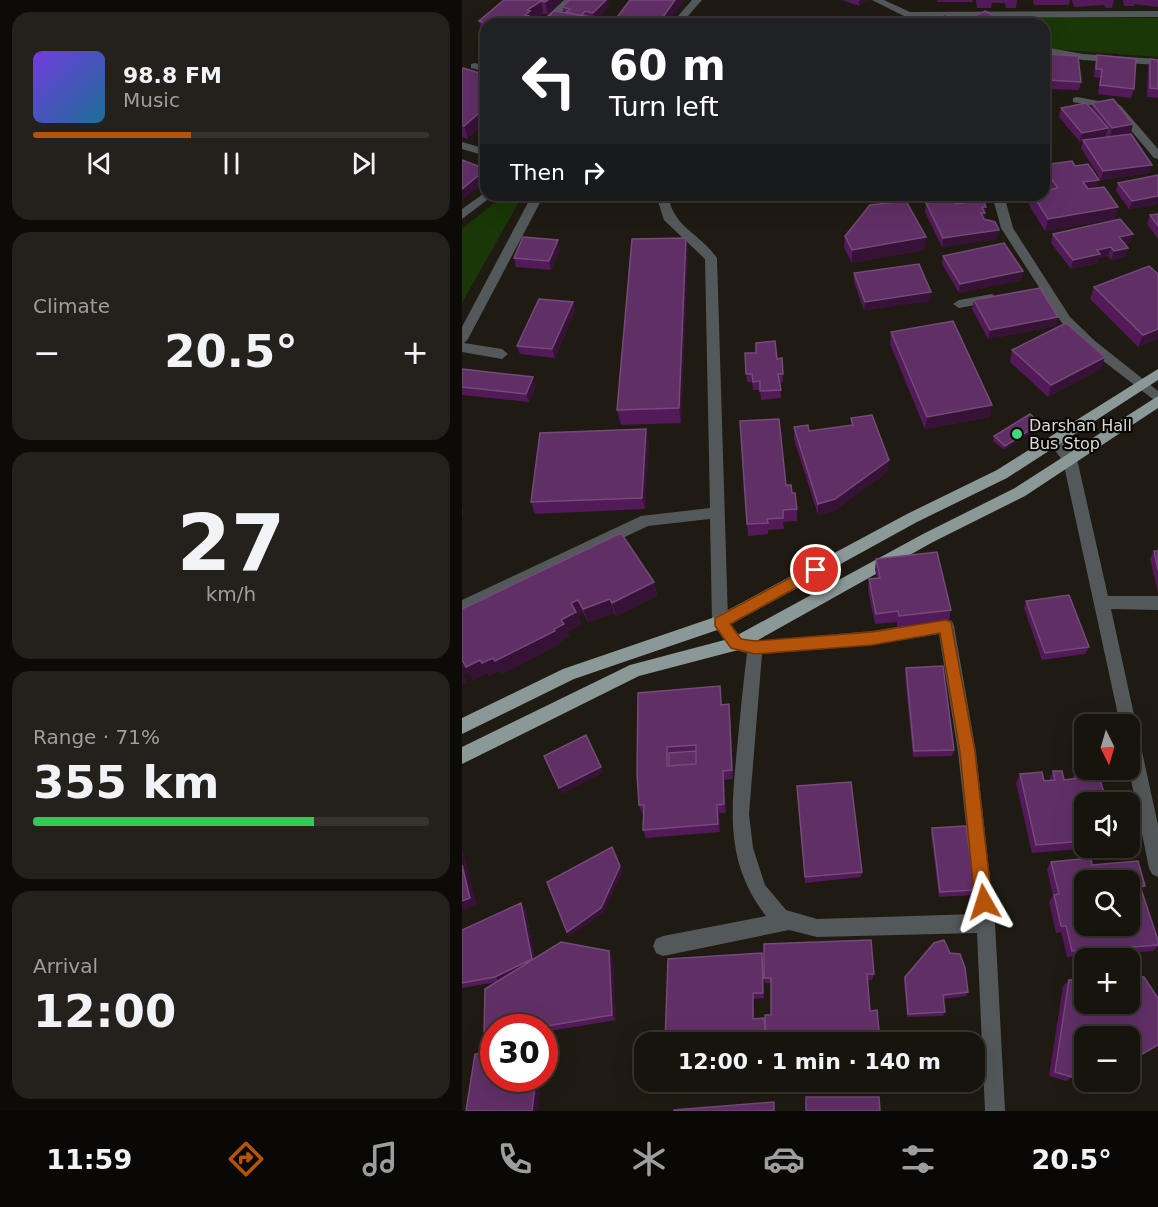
<!DOCTYPE html>
<meta charset="utf-8">
<style>
:root{--surface:#17140e;--page:#24211c;--text:#f1f3f6;--muted:#9e9e9e;--line:#36332e;--accent:#b45309}
body{margin:0;font-family:"DejaVu Sans",sans-serif;background:var(--page);color:var(--text);height:100vh;display:flex;flex-direction:column;font-size:22px;white-space:nowrap}
*{box-sizing:border-box;margin:0}
p{font-size:20px;color:var(--muted)}
.icon{flex:none;width:33px;height:33px;fill:none;stroke:currentColor;stroke-width:2;stroke-linecap:round;stroke-linejoin:round}
.map{position:relative;flex:1;overflow:hidden}
.side{display:flex;flex-direction:column;gap:12px;padding:12px;background:#0d0b08;width:462px}
.side>*{flex:none}
.banner{position:absolute;left:18px;top:18px;width:570px;height:183px;border-radius:18px;box-shadow:0 6px 24px #0002,0 0 0 2px var(--line);background:#202124;color:#fff;overflow:hidden}
.needle{width:39px;rotate:175deg}
.tools{position:absolute;left:612px;top:714px;display:grid;gap:12px}
.tools a{display:grid;place-items:center;width:66px;height:66px;border-radius:12px;background:var(--surface);box-shadow:0 6px 24px #0002,0 0 0 2px var(--line);font-size:30px}
.speed{position:absolute;left:18px;top:1014px;display:flex;gap:12px;font-size:30px;font-weight:700;text-align:center}
.speed>*{display:grid;place-content:center;width:78px;height:78px;border-radius:50%;background:var(--surface);box-shadow:0 6px 24px #0002,0 0 0 2px var(--line);line-height:1}
.speed .limit{border:9px solid #d22;background:#fff;color:#111}
.pin{position:absolute;display:grid;place-items:center;width:51px;height:51px;color:#fff;margin:-26px;border:3px solid #fff;border-radius:50%;box-shadow:0 2px 6px #0007}
.me{position:absolute;width:66px;margin:-33px;rotate:354deg;stroke-linejoin:round;filter:drop-shadow(0 0 4px #0008)}
.turn{display:flex;align-items:center;gap:21px;height:126px;padding:0 30px;font-size:27px}
.turn .icon{width:78px;height:78px;stroke-width:2.5}
.turn b{display:block;font-size:42px;line-height:51px}
.then{display:flex;align-items:center;height:57px;padding:0 30px;background:#0003;gap:12px;font-size:22px}
.big{font-size:45px;font-weight:700;line-height:1.1}
.side .widget{flex:1;display:flex;flex-direction:column;justify-content:center;gap:9px;min-width:0;padding:0 21px;border-radius:18px;background:var(--page)}
.side .dial{align-items:center;gap:0}
.dial b{font-size:78px;line-height:1}
.song{display:flex;align-items:center;gap:18px}
.cover{width:72px;height:72px;border-radius:9px;background:linear-gradient(135deg,hsl(260 70% 55%),hsl(200 70% 35%))}
.played{height:6px;border-radius:3px;background:linear-gradient(90deg,var(--accent) 40%,var(--line) 40%)}
.keys{display:flex;justify-content:space-around;direction:ltr}
.heat{display:flex;justify-content:space-between;align-items:center;font-size:33px;direction:ltr}
.charge{height:9px;border-radius:4px;background:linear-gradient(90deg,#34c759 71%,var(--line) 0)}
.trip{position:absolute;left:172px;top:1032px;width:351px;height:60px;border-radius:18px;background:var(--surface);box-shadow:0 6px 24px #0002,0 0 0 2px var(--line);font-weight:700;line-height:60px;text-align:center}
.tab-bar{display:flex;height:96px;justify-content:space-around;align-items:center;background:#090806;color:var(--muted)}
.tab-bar .icon{width:42px;height:42px}
.tab-bar .selected{color:var(--accent)}
.tab-bar b{font-size:27px;color:var(--text)}
main{display:flex;flex:1;min-height:0}
.map>svg:first-child{display:block}
</style>
<main>
<section class="side">
<div class="widget">
<div class="song"><i class="cover"></i><div><b>98.8 FM</b><p>Music</p></div></div>
<div class="played"></div>
<div class="keys"><svg class="icon" aria-label="previous" viewBox="0 0 24 24"><path d="M18 5L8 12l10 7zM5 5v14"/></svg><svg class="icon" aria-label="pause" viewBox="0 0 24 24"><path d="M8 5v14M16 5v14"/></svg><svg class="icon" aria-label="next" viewBox="0 0 24 24"><path d="M6 5l10 7-10 7zM19 5v14"/></svg></div>
</div>
<div class="widget"><p>Climate</p>
<div class="heat"><a>−</a><b class="big">20.5°</b><a>+</a></div>
</div>
<div class="widget dial"><b>27</b><p>km/h</p></div>
<div class="widget"><p>Range · 71%</p><b class="big">355 km</b><div class="charge"></div></div>
<div class="widget"><p>Arrival</p><b class="big">12:00</b></div>
</section>
<div class="map">
<svg width="696" height="1111" viewBox="0 0 696 1111">
<rect width="100%" height="100%" fill="#1f1b12"/>
<path fill="#193707" d="M555,17L696,18V57L589,49L582,42V24H563Z
M41,196L58,200L0,303V229Z"/>
<g fill="none" stroke-linecap="round" stroke-linejoin="round">
<path fill="#53595a" fill-rule="evenodd" d="M102,0H112L87,24H76Z
M230,0H240L219,24H209Z
M410,0H422L448,12L696,11V17L446,18Z
M582,47L621,54L696,59V65L621,60L582,53Z
M13,63L24,66V72L9,68V64Z
M615,97L658,105L696,149V159L692,158L651,109L611,102V98Z
M0,142L24,149V156L0,149Z
M24,192V195H31L29,197L0,219V209Z
M70,195H82L6,339L2,343L40,349L46,354L40,359L0,352V327Z
M194,195H206C212,229 237,232 255,258L266,620L279,638L293,641L410,631L484,619L490,621L492,626L514,752L533,923L543,1111H523L515,933L355,937L327,930L201,956L194,953L191,946L194,939L201,936L304,916C263,863 269,812 275,749C278,717 281,685 285,653L268,649L250,622L248,519L186,526L0,614V600L179,516L248,508L243,259L202,220ZM477,634L496,752L514,914L355,919L324,910L303,885L291,848L287,814L300,654L410,645Z
M530,195H542L551,228L608,317L633,341L696,391V403L623,347L600,323L539,228Z
M530,294L536,298L534,301L497,308L491,304L497,300Z
M592,435L597,436L615,459L646,596H696V610L649,609L696,825V877L690,874L687,868L667,770L668,724H658L601,461L585,440Z"/>
<path fill="#8b9898" fill-rule="evenodd" d="M696,369V380L545,478L455,522L264,627L112,679L0,734V718L101,669L253,617L445,514L535,470Z
M696,396V408L563,496L471,542L280,649L177,676L0,764V747L168,665L270,638L461,534L553,488Z"/>
</g>
<path fill="#521a59" d="M42,0H101L86,14H81L70,21L71,23L70,24H24V35L20,34L17,21Z
M380,0H404L397,6Z
M475,0H511L510,2H476Z
M514,0H555L554,8H544L543,3H530L529,8H515Z
M571,0H608L607,5H572Z
M610,0H652L650,8H644L642,5L612,7Z
M661,0H696V7L672,4V6H662Z
M147,6L132,22L131,21L132,24L102,13L100,7Z
M584,54L619,82L617,90L585,89L582,63Z
M635,55L672,89L669,98L636,94L638,78L632,77L633,64Z
M688,59L696,60V98L685,97L686,68Z
M0,69L6,139L0,137Z
M630,103L669,133L652,136L687,173L639,180L619,148L621,142H618L597,117L599,108L629,109Z
M582,165L613,166L635,188L653,219L583,231L567,205L569,195H582Z
M696,175V204L667,209L654,191L656,183Z
M464,203L494,204L523,216L522,219L535,239L480,247L463,212Z
M696,214V239L685,224L688,215Z
M591,234H671L668,242L662,244L663,257L649,260L646,256L637,258L635,263L609,269L589,243Z
M383,236L462,250L390,263L382,248Z
M224,238L226,253L219,423L159,425L155,410Z
M98,249L89,270L54,267L52,258Z
M481,256L561,271L559,280L497,293L480,264Z
M392,273L469,292L468,301L402,310L392,282Z
M696,274V339L676,347L628,299L632,287Z
M512,300L596,317L594,326L526,339L510,309Z
M111,302L113,311L93,358L58,354L55,346Z
M429,332L528,417L463,429L428,344Z
M550,350L639,369L586,397L548,362Z
M283,353L315,359L320,358L321,382L318,383L319,398L299,400L298,390H291L290,382H285Z
M0,369L74,385L67,402L0,395Z
M389,418L427,460L425,472L372,511L356,515L332,439V427L347,431L389,425Z
M278,421L330,493L335,509V521L321,522L322,529L306,530V534L286,536Z
M579,423L578,427L542,450L531,441L532,436Z
M187,441L183,509L73,514L69,502Z
M692,551H696V593L688,559Z
M414,559L489,610L487,621L435,627V622L413,624L406,590L407,579L415,578L413,570Z
M192,582L195,596L154,616L152,613L126,622L121,613L116,616L119,625L105,632L107,637L97,642L98,644L40,674L38,670L27,676L25,673L11,680L7,672L1,675L5,683L0,685V609Z
M564,601L627,647L623,654L580,660L562,608Z
M444,668L492,750L490,756L451,757L443,675Z
M258,686L260,704H267L268,714L271,779L262,780L264,813H257L258,832L184,838L181,830V814H180L177,805L175,774Z
M615,769L622,802V848H628L570,853L554,783L558,774L582,781H587L591,771L602,780L610,779Z
M335,793L400,872L399,877L343,883Z
M470,828L513,890L511,895L477,897L469,833Z
M589,862L630,865L683,886L679,890L696,940V946L691,951L660,954L656,958H629L628,955L605,957L599,932L594,933L587,902L591,896L585,869Z
M63,908L73,958H151L154,1020L82,1032V1028H32V1040L29,1041L22,1036L35,982L0,988V930Z
M300,953L302,998L292,999V1019L302,1018L303,1033L309,1015V983H303L302,978L412,974L410,980H406L408,1011L418,1042H203Z
M488,953L506,992L504,996L482,999L483,1012L481,1016L445,1017L442,981L443,977Z
M607,980L696,1046L668,1062V1036H622L610,1077L604,1081L587,1076L601,986Z"/>
<path fill="#371237" d="M86,0H101L86,14L83,2Z
M144,0H146L147,6L132,22L131,13Z
M213,0H223L206,24H196Z
M399,0H404L397,6V1Z
M79,1L81,14L70,21L71,23L70,24H59L65,10Z
M130,17L132,24H125Z
M24,100V122L6,139L2,126L19,103Z
M671,124L669,133L648,136L650,128Z
M646,128L643,137L621,140V142H618L620,133Z
M690,165L687,173L639,180L641,171Z
M24,170V181L0,200V189Z
M589,178L586,191H582V179Z
M637,180L634,192L618,195L621,182Z
M696,196V204L667,209L670,201Z
M520,207H524L521,222H517Z
M656,207L653,219L583,231L586,219Z
M537,230L535,239L480,247L481,238Z
M671,234L668,242L654,246L657,237Z
M464,237L462,250L390,263V250Z
M224,238L226,253L219,423L217,408Z
M96,240L98,249L89,270L87,261Z
M649,247L646,256L637,258L635,263L609,269L611,260L635,250Z
M666,248L663,257L649,260L652,251Z
M561,271L559,280L497,293L498,284Z
M469,292L468,301L402,310L403,302Z
M111,302L113,311L93,358L90,349Z
M596,317L594,326L526,339L528,330Z
M696,329V339L676,347L681,335Z
M643,357L639,369L586,397L589,385Z
M71,377L74,385L67,402L64,394Z
M530,405L528,417L463,429L465,417Z
M579,423L578,427L542,450L543,446Z
M184,429L187,441L183,509L180,498Z
M427,460L425,472L372,511L356,515V504Z
M0,507L2,512L0,517Z
M192,582L195,596L154,616L150,603Z
M148,599L152,613L126,622L121,609Z
M116,600L121,613L116,616L119,625L105,632L107,637L97,642L98,644L40,674L33,661L92,629L99,620L109,603Z
M31,658L38,670L27,676L25,673L11,680L7,672L1,675L5,683L0,685V660H18Z
M267,704L268,714L271,779L270,770Z
M139,767L141,773L100,794L97,788Z
M261,771L262,780L264,813L262,804Z
M255,805L257,813L258,832L256,824Z
M0,846L15,905L0,911Z
M158,866L161,871L142,913L108,936L105,932Z
M59,903L63,908L74,963L37,981L33,977Z
M147,951L151,958L154,1020L150,1015Z
M300,953L301,960L302,998L301,993Z
M291,993L292,999L293,1024L291,1019Z
M74,1078H80L76,1111H70Z"/>
<path fill="#602f66" stroke="#744a78" stroke-width="1.5" fill-rule="evenodd" d="M42,0H86L83,2L79,1L65,10L68,11L63,15L67,16L59,24H27L17,21Z
M108,0H144L131,13L123,11L119,16L104,12L108,9L100,7Z
M168,0H213L196,24H150Z
M92,11L130,17L125,24H80Z
M523,11L543,22L539,24H495Z
M483,14L496,22L491,24H466L463,22Z
M584,54L616,56L619,82L586,80Z
M635,55L674,59L672,89L638,85L640,69H634Z
M688,59L696,60V89L688,88Z
M1,68L24,75V100L19,103L24,105V107L2,126L0,125V69Z
M651,99L671,124L650,128L630,103Z
M624,103L646,128L620,133L599,108Z
M669,134L690,165L641,171L621,140Z
M0,160L24,169L0,189Z
M610,161L613,166L626,164L637,180L621,182L626,189L642,187L656,207L586,219L571,195H582V191L596,188L589,178L582,179V165Z
M696,175V196L670,201L656,183Z
M492,199L494,204L521,200L524,207H520L523,213H519L522,219L533,222L537,230L481,238L464,203Z
M444,201L464,237L390,250L383,236L408,205Z
M696,214V226L688,215Z
M658,219L671,234L657,237L666,248L652,251L649,247L635,250L638,254L611,260L591,234Z
M61,237L96,240L87,261L52,258Z
M224,238L217,408L155,410L170,239Z
M542,243L561,271L498,284L481,256Z
M457,264L469,292L403,302L392,273Z
M687,266L696,274V329L681,335L632,287Z
M578,288L596,317L528,330L512,300Z
M77,299L111,302L90,349L55,346Z
M491,321L530,405L465,417L429,332Z
M604,323L643,357L589,385L550,350Z
M313,341L315,359L320,358L321,374H316L319,390L298,391V381L291,382L290,374H284L283,353H294V343Z
M0,369L71,377L64,394L0,387Z
M568,414L579,423L543,446L532,436Z
M410,415L427,460L373,499L356,504L332,427L346,425L347,431L391,425L389,418Z
M317,419L324,485H329L330,493H333L335,509L321,510V518L305,519L306,523L285,524L278,421Z
M184,429L180,498L69,502L78,433Z
M159,533L192,582L150,603L148,599L121,609L116,600L109,603L114,612L99,620L102,624L92,629L93,631L33,661L31,658L20,663L18,660L4,667L0,660V609Z
M692,551H696V570Z
M475,552L489,610L437,616L436,611L414,614L407,579L418,578L414,559Z
M607,595L627,647L583,653L564,601Z
M481,666L492,750L452,751L444,668Z
M258,686L259,705L267,704L270,770L261,771L262,804L255,805L256,824L181,830L182,805H177L175,774L176,693ZM234,745V764L205,766V747Z
M124,735L139,767L97,788L82,756Z
M234,751V764L207,766V753Z
M622,768V770H635L645,802H622V841L574,845L558,774L580,772L582,781L593,780L591,771H600L602,780L617,778L615,769Z
M389,782L400,872L343,877L335,786Z
M504,826L513,890L478,892L470,828Z
M150,847L158,866L139,908L105,932L85,882Z
M629,858L630,865L676,861L683,886H678L696,940V945L659,948L660,954L636,957L634,949L610,951L604,926H599L592,895L597,894L589,862ZM622,880H668V926H622Z
M0,865L8,898L0,901Z
M59,903L70,959L33,977L0,983V930Z
M409,940L412,974H405L408,1011L415,1010L418,1042H373V1041L349,1042H203L206,959L300,953L301,993H291V1019L302,1018L304,1040L303,1015H309V978H302V944Z
M482,940L488,953L498,954L503,968L506,992L481,995L483,1012L446,1014L443,977L472,943Z
M99,942L147,951L150,1015L73,1028H32V1034L22,1036L23,989Z
M668,977H682L696,998V1045L671,1059H668V1036H622V1058L610,1077L593,1072L607,980L622,979V1004H668Z
M13,1054H32V1078H74L70,1111H4Z
M344,1097H417L418,1111H344Z
M312,1102V1111H212V1110Z"/>
<path fill="#b45309" stroke="#753606" stroke-width="1.5" d="M354,564L359,566V574L268,624L279,639L293,641L410,632L484,620L489,622L513,752L530,902L528,908L522,910L516,908L513,902L498,752L478,633L410,645L293,654L269,648L253,626V618Z"/>
<circle fill="#43d77b" stroke="#070604" stroke-width="2" cx="555" cy="434" r="6"/>
<g text-anchor="middle" stroke-width="4.5" stroke-linejoin="round" paint-order="stroke">
<g font-size="16" fill="#dddad4" stroke="#070604" text-anchor="start">
<text x="567" y="431">Darshan Hall<tspan x="567" dy="18">Bus Stop</tspan></text>
</g>
</g>
</svg>
<div class="tools">
<a><svg class="needle" viewBox="-14 -14 28 28"><path d="M0-13l5 13h-10z" fill="#e53935"/><path d="M0 13l5-13h-10z" fill="#9e9e9e"/></svg></a>
<a><svg class="icon" aria-label="sound" viewBox="0 0 24 24"><path d="M4 9h4l5-4v14l-5-4H4zM17 9q2 3 0 6"/></svg></a>
<a><svg class="icon" aria-label="search" viewBox="0 0 24 24"><circle cx="10" cy="10" r="6"/><path d="M15 15l6 6"/></svg></a>
<a>+</a>
<a>−</a>
</div>
<div class="speed"><div class="limit">30</div></div>
<div class="pin" style="left:354px;top:570px;background:#d93025"><svg class="icon" aria-label="arrive" viewBox="0 0 24 24"><path d="M6 21V4h12l-3 4 3 4H6"/></svg></div>
<svg class="me" style="left:522px;top:902px" viewBox="-20 -20 40 40"><path d="M0-17L14 15 0 8-14 15z" fill="#b45309" stroke="#fff" stroke-width="4"/></svg>
<div class="trip">12:00 · 1 min · 140 m</div>
<div class="banner">
<div class="turn"><svg class="icon" aria-label="left" viewBox="0 0 24 24"><path d="M17 20v-9H6M10 6l-5 5 5 5"/></svg><div><b>60 m</b>Turn left</div></div>
<div class="then">Then<svg class="icon" aria-label="right" viewBox="0 0 24 24"><path d="M7 20v-9h11M14 6l5 5-5 5"/></svg></div>
</div>
</div>
</main>
<nav class="tab-bar">
<b>11:59</b>
<svg class="icon selected" aria-label="directions" viewBox="0 0 24 24"><path d="M12 3l9 9-9 9-9-9zM9 14v-3h6M13 9l2 2-2 2"/></svg>
<svg class="icon" aria-label="music" viewBox="0 0 24 24"><path d="M9 18V5l10-2v13"/><circle cx="6" cy="18" r="3"/><circle cx="16" cy="16" r="3"/></svg>
<svg class="icon" aria-label="phone" viewBox="0 0 24 24"><path d="M5 4h4l2 5-3 2q2 4 5 5l2-3 5 2v4C11 20 4 13 5 4z"/></svg>
<svg class="icon" aria-label="climate" viewBox="0 0 24 24"><path d="M12 3v18M4 7l16 10M4 17L20 7"/></svg>
<svg class="icon" aria-label="car" viewBox="0 0 24 24"><path d="M5 17H2v-5l4-1 3-4h7l3 4 3 1v5h-3M9 17h6M6 11h13"/><circle cx="7" cy="17" r="2"/><circle cx="17" cy="17" r="2"/></svg>
<svg class="icon" aria-label="filters" viewBox="0 0 24 24"><path d="M4 7h16M4 17h16"/><circle cx="9" cy="7" r="2"/><circle cx="15" cy="17" r="2"/></svg>
<b>20.5°</b>
</nav>
